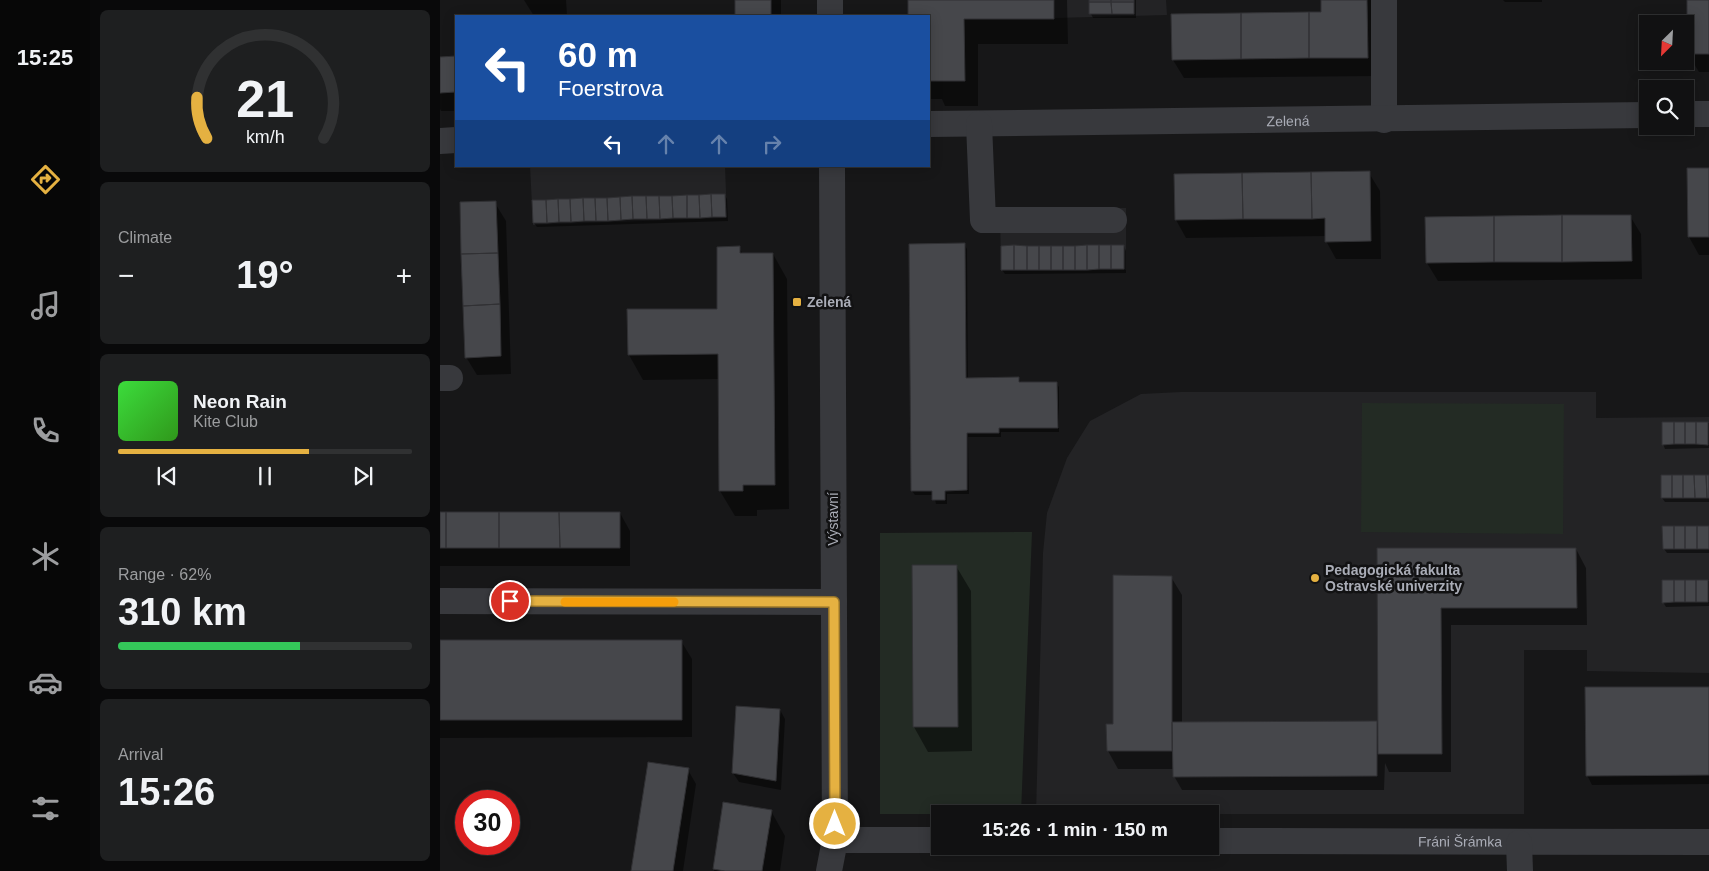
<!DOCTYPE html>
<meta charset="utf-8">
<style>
:root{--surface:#111112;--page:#1e1f20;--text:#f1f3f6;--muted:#9c9d9f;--line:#303132;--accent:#e5b141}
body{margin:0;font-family:Helvetica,sans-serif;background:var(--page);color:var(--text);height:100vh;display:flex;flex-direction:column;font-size:19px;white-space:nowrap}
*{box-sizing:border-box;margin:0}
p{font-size:16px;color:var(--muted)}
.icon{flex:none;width:28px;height:28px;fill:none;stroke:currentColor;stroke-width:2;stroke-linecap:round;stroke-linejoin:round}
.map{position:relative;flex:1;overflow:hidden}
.sheet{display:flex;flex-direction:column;gap:10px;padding:10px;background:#09090a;width:350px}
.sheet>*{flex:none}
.banner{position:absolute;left:15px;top:15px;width:475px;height:152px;border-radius:0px;box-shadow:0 2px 12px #0003,0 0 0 1px var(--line);background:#1a4fa0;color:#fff;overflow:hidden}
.needle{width:32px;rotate:204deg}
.fabs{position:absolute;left:1199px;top:15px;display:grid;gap:10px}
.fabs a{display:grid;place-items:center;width:55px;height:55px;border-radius:0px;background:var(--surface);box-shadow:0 2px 12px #0003,0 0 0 1px var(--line);font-size:25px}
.speed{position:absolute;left:15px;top:790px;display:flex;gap:10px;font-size:25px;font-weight:700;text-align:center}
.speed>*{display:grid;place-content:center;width:65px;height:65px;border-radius:50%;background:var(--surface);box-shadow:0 2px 12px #0003,0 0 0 1px var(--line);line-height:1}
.speed .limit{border:8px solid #d22;background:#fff;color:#111}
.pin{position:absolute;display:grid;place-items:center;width:42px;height:42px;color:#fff;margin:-21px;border:2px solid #fff;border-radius:50%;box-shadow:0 1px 5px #0007}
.me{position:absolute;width:55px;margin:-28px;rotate:0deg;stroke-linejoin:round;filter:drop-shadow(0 0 4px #0008)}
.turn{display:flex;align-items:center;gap:18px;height:105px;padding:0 20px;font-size:22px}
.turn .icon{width:65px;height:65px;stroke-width:2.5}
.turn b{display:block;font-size:35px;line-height:42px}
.lanes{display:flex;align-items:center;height:48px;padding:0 20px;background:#0003;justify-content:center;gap:25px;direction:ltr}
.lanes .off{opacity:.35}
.big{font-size:38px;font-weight:800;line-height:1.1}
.sheet .tile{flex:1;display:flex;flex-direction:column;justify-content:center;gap:8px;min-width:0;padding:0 18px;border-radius:8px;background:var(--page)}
.sheet .dial{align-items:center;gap:0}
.dial svg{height:130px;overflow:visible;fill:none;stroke:var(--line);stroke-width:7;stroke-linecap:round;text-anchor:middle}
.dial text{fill:var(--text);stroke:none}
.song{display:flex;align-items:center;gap:15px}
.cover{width:60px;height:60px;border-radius:8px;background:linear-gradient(135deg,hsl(120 70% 55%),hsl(110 70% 35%))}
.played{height:5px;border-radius:2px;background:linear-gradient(90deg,var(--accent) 65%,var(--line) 65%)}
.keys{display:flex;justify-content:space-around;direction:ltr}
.heat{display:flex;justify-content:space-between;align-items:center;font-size:28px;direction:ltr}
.charge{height:8px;border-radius:4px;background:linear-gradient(90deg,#34c759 62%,var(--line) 0)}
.trip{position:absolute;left:491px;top:805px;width:288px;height:50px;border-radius:0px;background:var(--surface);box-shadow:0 2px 12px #0003,0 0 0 1px var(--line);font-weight:800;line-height:50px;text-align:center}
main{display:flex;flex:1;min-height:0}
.tab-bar{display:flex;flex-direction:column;width:90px;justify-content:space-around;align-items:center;background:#070707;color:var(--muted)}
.tab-bar .icon{width:35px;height:35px}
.tab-bar .on{color:var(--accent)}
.tab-bar b{font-size:22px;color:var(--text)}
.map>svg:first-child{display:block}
</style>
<main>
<nav class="tab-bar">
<b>15:25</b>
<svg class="icon on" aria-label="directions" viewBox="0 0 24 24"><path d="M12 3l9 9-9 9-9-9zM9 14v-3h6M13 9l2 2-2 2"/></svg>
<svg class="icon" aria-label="music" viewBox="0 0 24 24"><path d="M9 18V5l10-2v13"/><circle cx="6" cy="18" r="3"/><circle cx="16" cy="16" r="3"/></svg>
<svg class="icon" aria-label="phone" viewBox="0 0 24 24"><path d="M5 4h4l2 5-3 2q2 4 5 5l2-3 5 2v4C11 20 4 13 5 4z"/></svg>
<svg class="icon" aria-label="climate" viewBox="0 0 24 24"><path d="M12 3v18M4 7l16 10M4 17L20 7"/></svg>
<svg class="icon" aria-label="car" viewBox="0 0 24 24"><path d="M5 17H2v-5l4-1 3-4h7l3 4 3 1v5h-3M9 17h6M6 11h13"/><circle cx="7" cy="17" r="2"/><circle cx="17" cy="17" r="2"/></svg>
<svg class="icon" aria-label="filters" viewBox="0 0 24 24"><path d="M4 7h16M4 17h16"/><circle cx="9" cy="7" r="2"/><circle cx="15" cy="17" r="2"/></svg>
</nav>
<section class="sheet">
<div class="tile dial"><svg viewBox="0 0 100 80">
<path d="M14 69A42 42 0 1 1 86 69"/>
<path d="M14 69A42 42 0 0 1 8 44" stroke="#e5b141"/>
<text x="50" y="56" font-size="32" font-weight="700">21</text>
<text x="50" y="72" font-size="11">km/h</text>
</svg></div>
<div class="tile"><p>Climate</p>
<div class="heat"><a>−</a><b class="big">19°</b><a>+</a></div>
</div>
<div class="tile">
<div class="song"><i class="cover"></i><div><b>Neon Rain</b><p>Kite Club</p></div></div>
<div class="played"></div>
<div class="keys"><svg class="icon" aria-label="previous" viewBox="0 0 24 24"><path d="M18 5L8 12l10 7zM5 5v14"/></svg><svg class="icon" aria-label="pause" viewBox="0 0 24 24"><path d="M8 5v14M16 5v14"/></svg><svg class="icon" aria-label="next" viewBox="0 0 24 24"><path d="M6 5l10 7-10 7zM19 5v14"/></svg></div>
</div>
<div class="tile"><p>Range · 62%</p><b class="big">310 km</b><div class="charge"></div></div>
<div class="tile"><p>Arrival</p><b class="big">15:26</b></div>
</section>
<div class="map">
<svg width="1269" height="871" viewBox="0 0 1269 871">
<rect width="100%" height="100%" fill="#171718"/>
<path fill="#232325" d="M615,0H726L727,15L615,18Z
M90,166H285L287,218L93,225Z
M560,208H686V270L561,271Z
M741,392H1156V418L1269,417V673L1147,671V650H1084V814H596L603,553L607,513L627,458L650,421L701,394Z"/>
<path fill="#232b24" d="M922,403L1124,404L1123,534L921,532Z
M592,532L581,814H440V533Z"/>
<path fill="#0007" d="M84,0H126L127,15L94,16Z
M296,0H341V16H296Z
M469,0H627L628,44H538V106H505L502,99H489V16H469Z
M650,0H696V18H653L651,14Z
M882,0H932L938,76L744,78L733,60L883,13Z
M1063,0H1102V2H1065Z
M1248,0H1269V72H1259L1248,54Z
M16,57V111H1L0,109V58Z
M1269,169V255H1259L1249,237Z
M929,173L940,191L941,259H896L886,241V236L746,238L736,220Z
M285,195L287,199L288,221L97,227L94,223Z
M55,203L66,221L71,374L37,375L26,357Z
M1190,216L1201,234L1202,279L998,281L987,263Z
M524,244L527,249L528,379H579L582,384L616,383L619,387V432H561V437H528L529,494H507V504H496L494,495H475L472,491Z
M684,246L686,251V273L565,274L562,270Z
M299,248L303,254H333L347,279L349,509L317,510V516H295L280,491L279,379L203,380L189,355L279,310Z
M1223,423H1269V448L1225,449L1223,444Z
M1269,476V502H1225L1222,498Z
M0,513H180L190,531V566H0Z
M1269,527V553H1227L1224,549Z
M1136,549L1146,568L1147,625H1011V772H949L945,763L944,790H742L734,776V769H678L668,751L674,725L731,577L742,595V723H937L939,726L938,550Z
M516,566L531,591L532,751L488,752L474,727Z
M1223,581H1269V606L1226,607L1223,602Z
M0,641H241L252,659V737L0,738Z
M1269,688V784L1152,785L1147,775Z
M340,710L345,719L341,790L299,782L293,773Z
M248,770L256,784L243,871H193Z
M284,804L331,811L345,836L340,871H274Z"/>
<path fill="#46474b" stroke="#313134" d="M295,0H331V16H295Z
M468,0H614V19H524L525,81H490L489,16H468Z
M649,0H671V2H649Z
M671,0H694V2H671Z
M881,0H927L928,58H869V12H881Z
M1247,0H1269V54H1247Z
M649,2H671L672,14H649Z
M671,2H694V14H672Z
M869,12V58L801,59V13Z
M801,13V59L732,60L731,14Z
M16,56V92L0,93V57Z
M1247,168H1269V237H1248Z
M930,171L931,241L885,242V218L872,219L871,172Z
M871,172L872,219H803L802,173Z
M802,173L803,219L735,220L734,174Z
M271,194H285L286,217H272Z
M271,194L272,217L260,218L259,195Z
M247,195H259L260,218H247Z
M247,195V218H233L232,196Z
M192,196H206L207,219H193Z
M192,196L193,219L181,220L180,197Z
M206,196H219L220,219H207Z
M219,196H232L233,218L220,219Z
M180,197L181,220L168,221L167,198Z
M143,198H155L156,221H144Z
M143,198L144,221L131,222L130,199Z
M155,198H167L168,221H156Z
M118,199H130L131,222H119Z
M118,199L119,222L107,223L106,200Z
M92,200H106L107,223H93Z
M56,201L58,253L21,254L20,202Z
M1122,215V262H1054V216Z
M1122,215H1191L1192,261L1122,262Z
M1054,216V262L986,263L985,217Z
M525,243L526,378L579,377V382H617L618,428H559V433H527V490L505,491V500H492V491H471L469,244Z
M574,245V270H561V246Z
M574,245L587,246V270H574Z
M647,245V270H635V246Z
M647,245H659V269L647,270Z
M659,245H671V269H659Z
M671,245H684V269H671Z
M300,246V253H333L335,485H303V491H279L278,354L188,355L187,309H277V247Z
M587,246H599V270H587Z
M599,246H611V270H599Z
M611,246H623V270H611Z
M623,246H635V270H623Z
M58,253L60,304L23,306L21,254Z
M60,304L61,356L25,358L23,306Z
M1222,422H1234V444L1222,445Z
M1234,422H1245V444H1234Z
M1245,422H1256V444H1245Z
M1256,422H1268V445L1256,444Z
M1221,475H1232V498H1221Z
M1232,475H1243V498H1232Z
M1243,475H1254L1255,498H1243Z
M1254,475H1266L1267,498H1255Z
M1266,475H1269V498H1267Z
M0,512H6V548H0Z
M6,512H59V548H6Z
M59,512H119L120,548H59Z
M119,512H180V548H120Z
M1222,526H1234V549H1223Z
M1234,526H1245V549H1234Z
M1245,526H1257V549H1245Z
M1257,526H1269V549H1257Z
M937,548H1136L1137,608H1001L1002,754H938Z
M472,565H517L518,727H473Z
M673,575L732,576V751H667L666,724H673Z
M1222,580H1234V602L1222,603Z
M1234,580H1245V602H1234Z
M1245,580H1256V602H1245Z
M1256,580H1268V602H1256Z
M0,640H242V720H0Z
M1145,687H1269V775L1146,776Z
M296,706L340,709L336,781L292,773Z
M937,721V776L733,777L732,722Z
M208,762L249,768L233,871H191Z
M283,802L332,810L322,871H285L273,869Z"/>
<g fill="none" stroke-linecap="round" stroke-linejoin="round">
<g stroke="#38393d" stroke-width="26">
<path d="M390,0V16"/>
<path d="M1245,114H1269"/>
<path d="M944,120V0"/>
<path id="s1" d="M489,124C728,123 968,120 1208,115"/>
<path d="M539,124L543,220H674"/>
<path d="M0,141L16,140"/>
<path d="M0,378H10"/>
<path d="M0,601L394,602"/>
<path d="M395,840H500"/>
<path id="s2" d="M770,841L1269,842"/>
<path d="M1079,843L1080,871"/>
<path d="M389,871L395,840L392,166"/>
</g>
</g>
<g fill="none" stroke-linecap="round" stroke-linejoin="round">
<g stroke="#95732a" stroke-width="12">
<path id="route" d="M70,601L394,602L395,824"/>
</g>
<use href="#route" stroke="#e5b141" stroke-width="9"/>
<path stroke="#f59e0b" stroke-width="9" d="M125,602H234"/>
</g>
<g fill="#e5b141" stroke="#121213" stroke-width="2">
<rect x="352" y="297" width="10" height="10" rx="2.5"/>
<circle cx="875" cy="578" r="5"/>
</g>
<g text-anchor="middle" stroke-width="5" stroke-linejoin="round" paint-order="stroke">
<g font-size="14" fill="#aaadb7" stroke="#121213">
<text dy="5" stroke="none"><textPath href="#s1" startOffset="359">Zelená</textPath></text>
<text transform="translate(393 519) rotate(-90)" y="5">Výstavní</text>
<text dy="5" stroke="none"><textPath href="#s2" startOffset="250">Fráni Šrámka</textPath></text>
</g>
<g font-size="14" font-weight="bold" fill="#aaadb7" stroke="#121213" text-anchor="start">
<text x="367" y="307">Zelená</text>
<text x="885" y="575">Pedagogická fakulta<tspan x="885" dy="16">Ostravské univerzity</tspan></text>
</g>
</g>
</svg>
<div class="fabs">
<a><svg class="needle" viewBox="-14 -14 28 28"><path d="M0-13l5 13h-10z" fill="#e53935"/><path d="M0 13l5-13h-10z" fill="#9c9d9f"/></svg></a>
<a><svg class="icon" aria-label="search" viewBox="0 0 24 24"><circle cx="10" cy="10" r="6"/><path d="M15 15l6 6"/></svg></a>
</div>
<div class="speed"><div class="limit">30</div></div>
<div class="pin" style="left:70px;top:601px;background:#d93025"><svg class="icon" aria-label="arrive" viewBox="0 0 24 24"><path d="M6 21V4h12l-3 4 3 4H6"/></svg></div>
<svg class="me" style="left:395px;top:824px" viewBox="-20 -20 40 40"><circle r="17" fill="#e5b141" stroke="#fff" stroke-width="3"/><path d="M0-11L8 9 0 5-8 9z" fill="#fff"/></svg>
<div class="trip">15:26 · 1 min · 150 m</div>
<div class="banner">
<div class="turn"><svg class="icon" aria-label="left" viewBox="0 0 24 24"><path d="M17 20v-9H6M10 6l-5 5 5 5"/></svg><div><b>60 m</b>Foerstrova</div></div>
<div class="lanes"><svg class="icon" aria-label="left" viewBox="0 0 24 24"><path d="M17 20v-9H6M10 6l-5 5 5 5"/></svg><svg class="icon off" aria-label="ahead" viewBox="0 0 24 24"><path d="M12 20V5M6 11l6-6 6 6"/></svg><svg class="icon off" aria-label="ahead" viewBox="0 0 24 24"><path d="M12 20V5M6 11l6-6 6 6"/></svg><svg class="icon off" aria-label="right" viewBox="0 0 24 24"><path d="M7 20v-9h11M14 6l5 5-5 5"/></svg></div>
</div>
</div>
</main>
